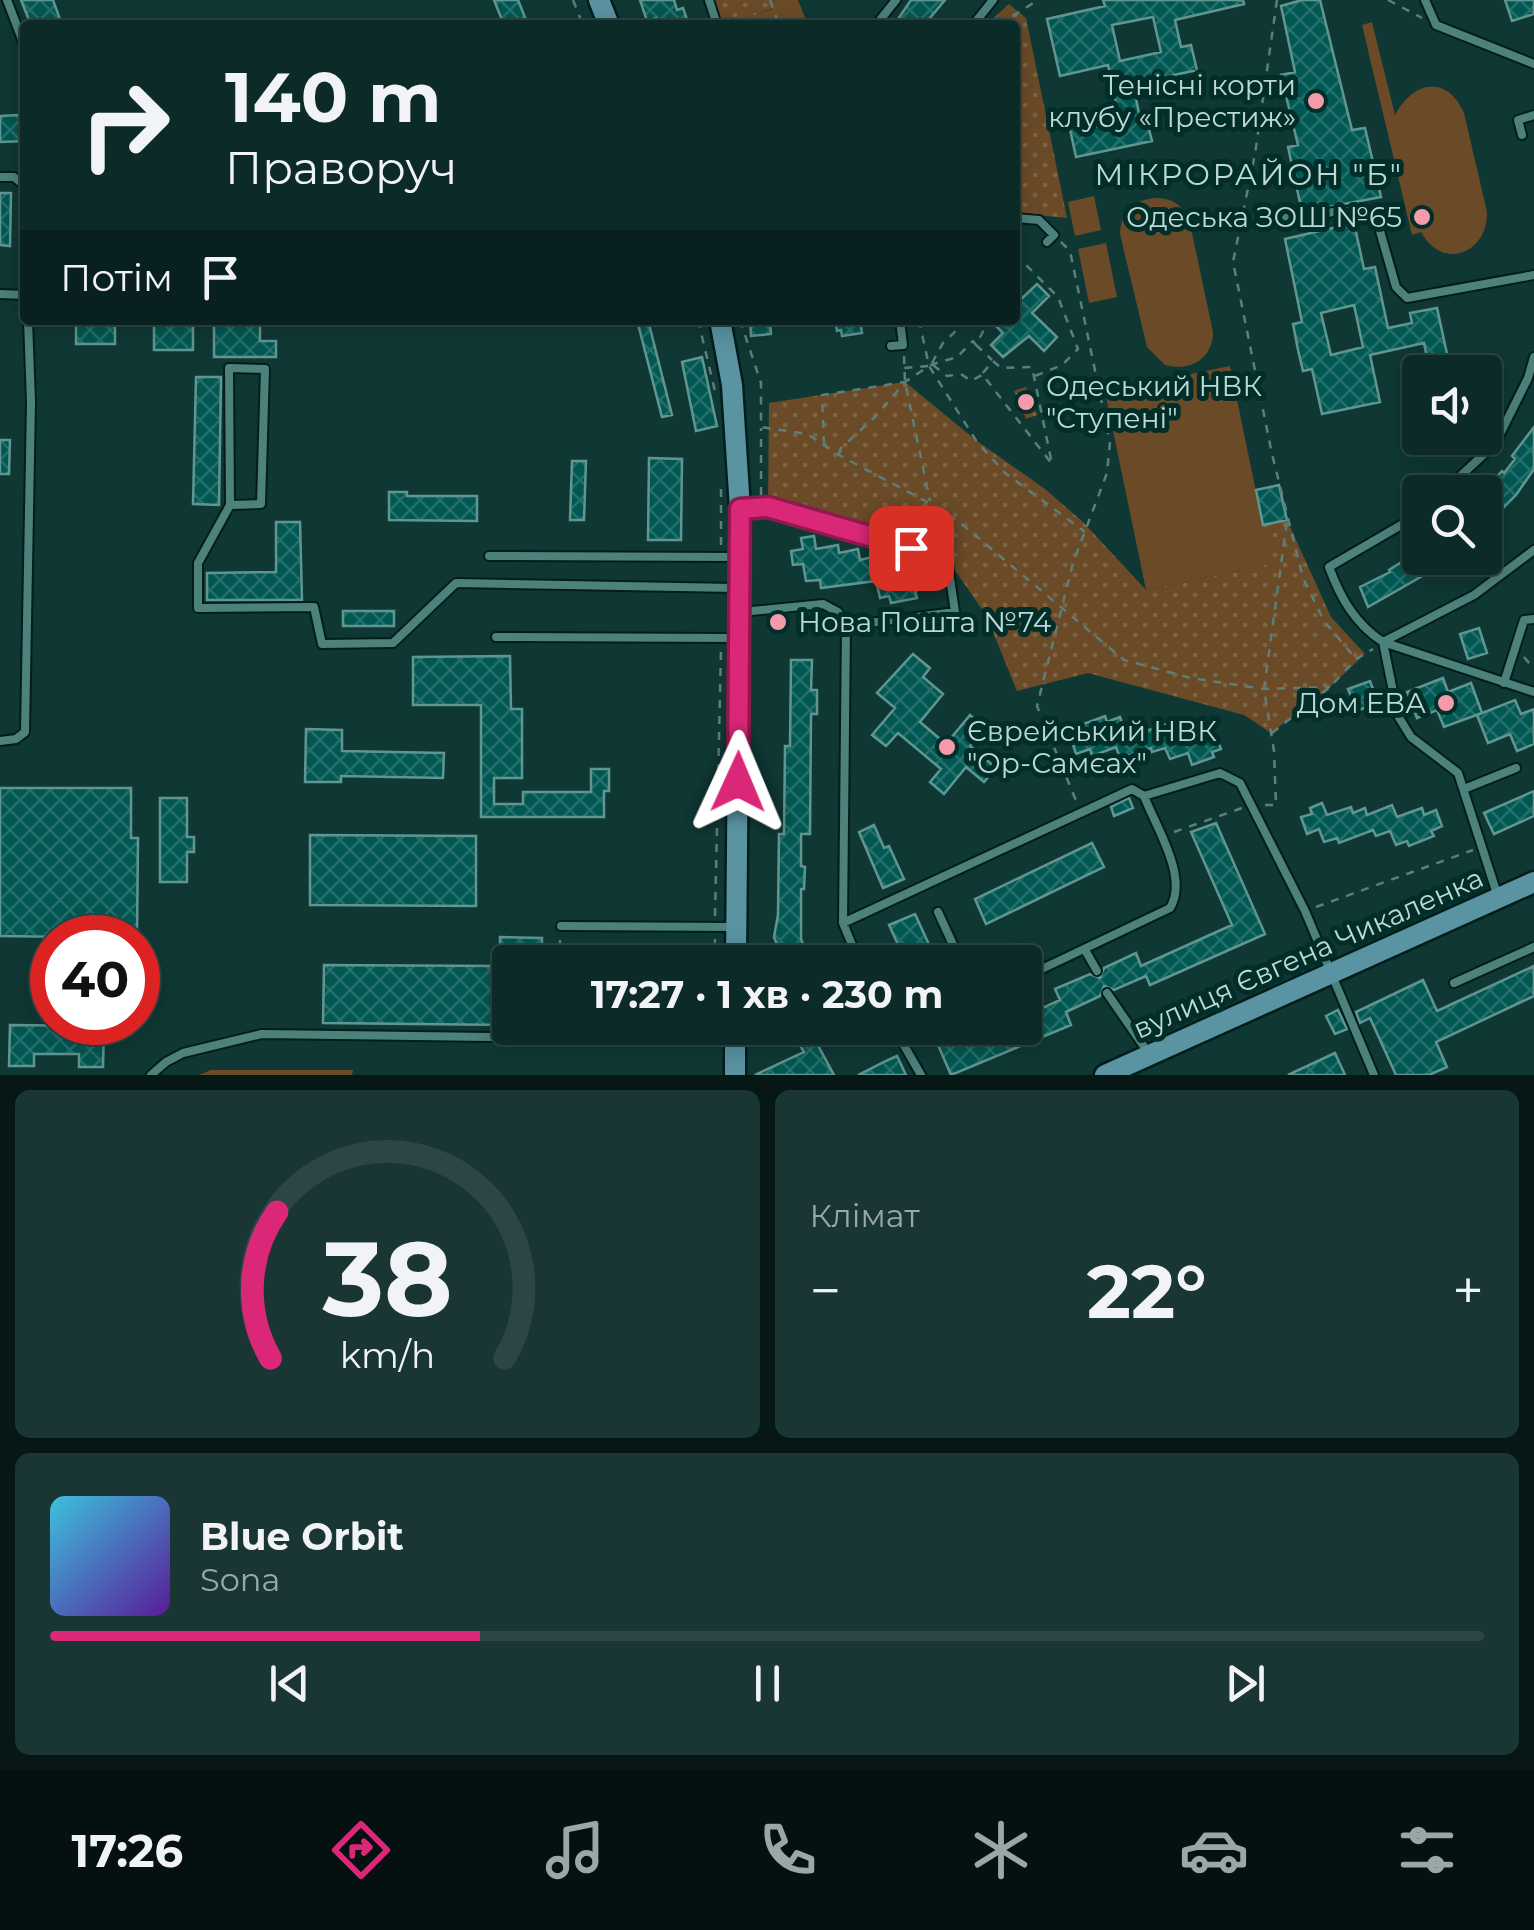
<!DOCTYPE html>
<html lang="uk">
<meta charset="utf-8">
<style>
:root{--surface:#0b2a28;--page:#193634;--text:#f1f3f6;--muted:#9aa7a8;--line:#2b4645;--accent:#db2777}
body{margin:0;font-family:Montserrat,sans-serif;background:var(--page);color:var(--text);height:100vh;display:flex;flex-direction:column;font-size:38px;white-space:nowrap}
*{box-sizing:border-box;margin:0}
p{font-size:32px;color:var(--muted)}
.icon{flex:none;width:55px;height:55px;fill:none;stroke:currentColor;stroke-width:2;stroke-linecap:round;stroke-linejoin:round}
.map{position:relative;height:1075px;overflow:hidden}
.panel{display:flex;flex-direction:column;gap:15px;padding:15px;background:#061716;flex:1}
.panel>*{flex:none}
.top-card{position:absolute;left:20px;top:20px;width:1000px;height:305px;border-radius:10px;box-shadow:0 5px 25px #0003,0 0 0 2px var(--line);background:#0b2a28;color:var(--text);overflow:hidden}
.fabs{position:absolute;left:1402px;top:355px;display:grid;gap:20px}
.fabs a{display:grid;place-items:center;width:100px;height:100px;border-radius:10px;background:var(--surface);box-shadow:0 5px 25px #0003,0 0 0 2px var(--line);font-size:50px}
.speed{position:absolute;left:30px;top:915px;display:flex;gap:20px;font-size:50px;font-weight:700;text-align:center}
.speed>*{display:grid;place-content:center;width:130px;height:130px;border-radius:50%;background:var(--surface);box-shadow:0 5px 25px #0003,0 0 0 2px var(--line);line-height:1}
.speed .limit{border:15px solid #d22;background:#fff;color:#111}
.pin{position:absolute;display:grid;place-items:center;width:85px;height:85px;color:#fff;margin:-42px;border-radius:20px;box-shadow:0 5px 15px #0006}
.me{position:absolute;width:110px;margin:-55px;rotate:1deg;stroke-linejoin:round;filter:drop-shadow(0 0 8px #0008)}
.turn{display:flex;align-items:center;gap:35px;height:210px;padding:0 40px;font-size:45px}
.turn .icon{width:130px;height:130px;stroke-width:2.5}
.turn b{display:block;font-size:70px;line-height:85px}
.then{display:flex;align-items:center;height:95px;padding:0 40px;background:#0003;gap:20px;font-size:38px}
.big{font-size:75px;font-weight:700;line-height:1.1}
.panel .card{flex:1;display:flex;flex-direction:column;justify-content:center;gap:15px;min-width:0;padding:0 35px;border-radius:15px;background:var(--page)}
.panel .dial{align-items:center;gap:0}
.dial svg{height:260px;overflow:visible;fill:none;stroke:var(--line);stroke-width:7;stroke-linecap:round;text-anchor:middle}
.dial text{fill:var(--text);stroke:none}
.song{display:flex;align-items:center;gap:30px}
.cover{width:120px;height:120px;border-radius:15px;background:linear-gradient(135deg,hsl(190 70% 55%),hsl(270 70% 35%))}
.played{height:10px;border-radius:5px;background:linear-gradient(90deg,var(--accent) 30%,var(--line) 30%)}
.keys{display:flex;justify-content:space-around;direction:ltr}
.heat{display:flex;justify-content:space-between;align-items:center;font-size:55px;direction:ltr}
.panel .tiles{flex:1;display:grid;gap:15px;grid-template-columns:1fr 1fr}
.card:last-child{grid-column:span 2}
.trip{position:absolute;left:492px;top:945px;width:550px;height:100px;border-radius:10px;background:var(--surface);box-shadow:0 5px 25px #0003,0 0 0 2px var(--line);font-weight:700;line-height:100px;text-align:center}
.tabs{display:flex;height:160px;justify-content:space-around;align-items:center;background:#041110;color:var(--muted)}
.tabs .icon{width:70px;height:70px}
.tabs .on{color:var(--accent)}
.tabs b{font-size:45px;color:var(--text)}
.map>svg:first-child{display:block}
</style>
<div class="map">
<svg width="1534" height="1075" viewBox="0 0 1534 1075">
<defs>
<pattern id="grass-dots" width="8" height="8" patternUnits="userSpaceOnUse" patternTransform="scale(2.5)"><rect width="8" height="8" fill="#6b4b27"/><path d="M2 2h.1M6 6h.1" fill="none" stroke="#7e6445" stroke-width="1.8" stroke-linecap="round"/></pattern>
<pattern id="building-cross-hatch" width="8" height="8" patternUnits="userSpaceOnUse" patternTransform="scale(2.5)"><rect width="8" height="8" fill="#015853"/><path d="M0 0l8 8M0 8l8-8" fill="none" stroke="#246f6b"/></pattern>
</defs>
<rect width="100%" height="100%" fill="#0f3835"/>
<path fill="url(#grass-dots)" d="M709,0H774L770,2L773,8L729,25H717Z
M1009,4L1026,18L1067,218L1015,213V25H986Z
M905,382L977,441L1045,489L1083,522L1146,590L1270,564L1263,525L1287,520L1331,617L1365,654L1330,687L1271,733L1244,715L1088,673L1017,691L986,615L947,559L768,507L769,403Z
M1026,387L1037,415L1026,419L1014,391Z"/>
<path fill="#6b4b27" d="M774,0H798L808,25H740L738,21L772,9L770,2Z
M1372,22L1395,115C1413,82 1446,73 1464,113L1487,212C1488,254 1442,271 1421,232L1412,235L1362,25Z
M1094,196L1101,230L1075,236L1068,202Z
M1157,198C1173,199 1181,204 1189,219L1213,332C1213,358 1191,372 1165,365L1147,347L1120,234C1121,211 1134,199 1157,198Z
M1106,243L1117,297L1089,303L1078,249Z
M1230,366L1271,564L1146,590L1105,392Z
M211,1070H353L352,1075H199Z"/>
<path fill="url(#building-cross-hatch)" stroke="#619690" stroke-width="2.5" fill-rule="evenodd" d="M21,0H53L62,25H31Z
M494,0H518L528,25H504Z
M640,0H674L677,10L683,8L689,25H658L656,18L647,21Z
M911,0H945L924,25H894Z
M1103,0H1243L1244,4L1175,20L1181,47L1191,45L1197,70L1133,84L1141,123L1147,122L1152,141L1076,157L1068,120L1083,117L1085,129L1120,121L1108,65L1060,76L1047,19L1105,6ZM1153,17L1161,52L1120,61L1112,25Z
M1302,0H1320L1352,130L1365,128L1381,197L1302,212L1288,147L1298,145L1281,75L1295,72L1281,6Z
M1505,0H1534V14L1512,21Z
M19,115L20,127L25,126V141L0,142V116Z
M0,193H11L10,246L0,245Z
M1354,223L1364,269L1375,267L1388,328L1412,323L1410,313L1437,308L1451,372H1430L1424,343L1370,355L1380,402L1322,414L1312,369L1303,371L1298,350L1293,324L1302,322L1285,239ZM1354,305L1363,347L1331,355L1321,313Z
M1037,284L1049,296L1032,313L1057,337L1044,351L1029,336L1003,357L991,345L1003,333L990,320H1015L1019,301Z
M76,320H115V344H76Z
M214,320H260V341H276V357H214Z
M637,320H648L672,415L662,417Z
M750,320H770L771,334L751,336Z
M835,320H860L862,333L842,336L841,330L837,331Z
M193,321V350H154V322Z
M702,357L717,426L696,431L682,362Z
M196,377H221L219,505L193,504Z
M1534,427V469L1516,495L1485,526V490L1502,471L1504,473L1515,459L1512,456Z
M0,440H10L9,474H0Z
M649,458L682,459L681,540H648Z
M572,461H586L584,520H570Z
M1279,485L1287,520L1263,525L1256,490Z
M389,492H407V496H477V521L389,520Z
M276,522H300L302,600H207V573L276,572Z
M814,536L816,549L838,545L839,553L858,549L860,560L885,554L888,570L915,565L917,573L931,571L932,585L915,591L917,598L891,603L889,596L880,598L876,581L821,588L820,580L806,581L803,564L793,565L791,551L803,549L801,538Z
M1408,558L1414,561L1419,558H1454L1368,607L1360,587L1390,572L1389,570Z
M343,611H394V626H343Z
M1479,628L1487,653L1468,659L1460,634Z
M913,654L930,668L923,677L943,694L920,722L946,744L970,715L985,728L970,746L996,768L984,782L966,767L944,794L930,782L941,769L898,733L886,746L872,735L895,708L877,693Z
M510,656L511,709H522V778H494V804H523V792H591V769H609V791H604V817H481V705H413V657Z
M791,660H812L811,690H817V714H811L810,834H801V866L805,867L804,889H801V939L810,962H784L774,937L778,915L779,834H784L785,746H790Z
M1443,678L1448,692L1471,683L1482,713L1444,727L1437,710L1417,718L1407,692Z
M1370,681L1378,702L1357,711L1348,689Z
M1515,700L1521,714L1534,709V744L1517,751L1510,734L1488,743L1477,715Z
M1105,716L1107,722L1120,717L1126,734L1141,729L1143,732L1173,722L1175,728L1198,720L1201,728L1211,724L1221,749L1212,752L1214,757L1192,765L1188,753L1170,759L1165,748L1152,752L1151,748L1120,758L1116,747L1092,756L1090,749L1076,754L1070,736L1080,733L1078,726Z
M306,729L342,730V751L444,753L443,778L341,776V782H305Z
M0,788H131V838H138L137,938L0,936Z
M1534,791V816L1494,834L1484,813Z
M160,798H187V837H194V852H187V882H160Z
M1129,798L1133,808L1114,816L1111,807Z
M1322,803L1327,815L1351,807L1353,813L1365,808L1367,815L1392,805L1397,817L1422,808L1424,815L1436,810L1442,826L1431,831L1434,836L1409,846L1407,841L1396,845L1390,831L1376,836L1373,830L1339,843L1337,838L1324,842L1319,829L1307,834L1301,817L1312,814L1310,808Z
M1216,823L1265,934L1150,985L1146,976L1114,990L1104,986L1100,996L1066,1012L1071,1025L951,1075L938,1045L943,1043L936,1028H966L972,1040L1004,1028H1025V1016L1060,1000L1055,989L1090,974L1100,978L1104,968L1136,953L1141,966L1232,925L1191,832Z
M874,825L884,848L889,846L904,879L883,888L859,832Z
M310,835L476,836V906L310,905Z
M1092,843L1104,867L986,924L975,899Z
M915,914L937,962H906L889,925Z
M500,937L542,938V962H510V1025L323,1023L324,965L500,966Z
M1534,966V996L1436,1042L1447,1067L1429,1075H1396L1370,1018L1360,1023L1356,1012L1423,980L1437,1011Z
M1338,1010L1347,1029L1335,1034L1326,1016Z
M10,1025L104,1026L103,1067H79V1054H34V1066H9Z
M815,1040L834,1075H755L804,1052L801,1047Z
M1335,1053L1345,1075H1288Z
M897,1056L906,1075H858L886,1061Z"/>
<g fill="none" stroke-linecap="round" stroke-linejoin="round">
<g stroke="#021e1b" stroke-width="12">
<path id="lane" d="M7,0L25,47
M709,0L717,25
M1425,0L1436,25L1534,64
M876,25L896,0
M973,25L993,0
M1522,135L1518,120L1534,115
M0,177H14L25,186
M1015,218L1039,220L1054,235L1047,242
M1286,218L1291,223C1320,216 1354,199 1378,224L1396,287L1407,298L1534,275
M0,294L25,295
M891,346L903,345L900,320
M1443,492L1495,444L1528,378L1534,357
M230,505L261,504L265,369L229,368L230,505L198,563V608L314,607L322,644L393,643L456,583L735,588
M744,508L768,507L947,558L955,612L846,626
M1420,514L1329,567C1340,597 1355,624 1383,642L1534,692
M489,556L739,557
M741,612L823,604L838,612L846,626L843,923L859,962
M496,637L736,638
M1383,642L1398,716L1411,737L1458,773L1498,897
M1383,642L1474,595L1534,550
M1504,683L1524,620L1534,619
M0,741L16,739L25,732L31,402L28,320
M1464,789L1516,768
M1144,796L1220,773L1240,783L1305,911L1374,1075
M938,912L961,962
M843,923L1132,789L1144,796C1156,827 1189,878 1170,908L1025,977
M561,926L736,927
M1085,950L1097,971
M1454,983L1534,947
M1107,993L1147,1051
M894,1028L921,1075
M151,1075L166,1062L183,1053L262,1034L731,1040"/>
</g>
<g stroke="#021e1b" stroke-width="25">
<path id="secondary" d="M599,0L609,25
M720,320L732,385L740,509L736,962
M735,1075V1028
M1105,1075L1534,882"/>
</g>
<path stroke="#5c7f7c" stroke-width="2.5" stroke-dasharray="8 8" stroke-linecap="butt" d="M573,0L583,25
M770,0L779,25
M1277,0L1255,154L1233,262L1272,454L1303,578L1324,621L1356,659
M1388,0L1422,18
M729,25L738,21
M999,25L1038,0
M1061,242L1070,251L1110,442L1107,473L1073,563L1037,706L1077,803
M1015,254L1058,297L1078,349L1062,365L1035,376
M698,320L715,391
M740,320L761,383V427L807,434L839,455L931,504L964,526L1124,660L1191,678L1264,689L1330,687
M919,320L929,366L977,442L1005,473L1085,532
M976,345L992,360
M904,356L905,382L930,501
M993,361L1001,368L1032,367L1052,464L982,374Z
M932,363L943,343L959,328L955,324L961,320
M930,365L957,357L973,341L976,345L989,320
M933,365L947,376L961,374L971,381L982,375
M824,444L822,395L904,382
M839,454L841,448L876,416L905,382L929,366L904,368
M721,489V546
M761,495V428
M1524,657L1534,669
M1272,733L1330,687L1356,659L1373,649
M1265,805H1276L1274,751L1264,689L1287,521
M1174,832L1242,808
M1316,907L1473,850
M715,916L721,649
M560,962V940
M714,962L715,939"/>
<use href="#lane" stroke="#4d817c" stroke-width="8"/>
<use href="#secondary" stroke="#5a93a2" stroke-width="20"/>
</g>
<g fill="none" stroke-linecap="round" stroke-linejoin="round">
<g stroke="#8e194d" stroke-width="25">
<path id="route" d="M738,782L740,509L768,507L911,548"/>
</g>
<use href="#route" stroke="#db2777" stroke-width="18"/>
</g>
<g fill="#f39aab" stroke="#022e2a" stroke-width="4">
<circle cx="1316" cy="101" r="10"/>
<circle cx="1422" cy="217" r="10"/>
<circle cx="1026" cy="402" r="10"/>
<circle cx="778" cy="622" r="10"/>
<circle cx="1446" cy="703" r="10"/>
<circle cx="947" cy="747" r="10"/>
</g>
<g text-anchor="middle" stroke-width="10" stroke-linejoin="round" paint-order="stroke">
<g font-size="28" fill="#bed9d5" stroke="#022e2a" text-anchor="end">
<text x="1296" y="95">Тенісні корти<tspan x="1296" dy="32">клубу «Престиж»</tspan></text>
<text x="1402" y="227">Одеська ЗОШ №65</text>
<text x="1046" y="396" text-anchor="start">Одеський НВК<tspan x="1046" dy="32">"Ступені"</tspan></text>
<text x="798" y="632" text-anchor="start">Нова Пошта №74</text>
<text x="1426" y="713">Дом ЕВА</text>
<text x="967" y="741" text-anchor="start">Єврейський НВК<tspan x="967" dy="32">"Ор-Самєах"</tspan></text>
</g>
<g font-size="28" fill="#bed9d5" stroke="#022e2a">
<text transform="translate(1308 953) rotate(-24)" y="10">вулиця Євгена Чикаленка</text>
</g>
<g font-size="30" letter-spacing="2.5" fill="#bed9d5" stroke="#022e2a">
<text x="1249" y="185">МІКРОРАЙОН "Б"</text>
</g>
</g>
</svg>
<div class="fabs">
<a><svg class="icon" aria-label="sound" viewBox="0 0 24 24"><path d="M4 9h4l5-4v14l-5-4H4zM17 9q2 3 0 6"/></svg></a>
<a><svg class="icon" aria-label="search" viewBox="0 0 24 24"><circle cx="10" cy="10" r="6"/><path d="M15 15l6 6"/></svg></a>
</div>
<div class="speed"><div class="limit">40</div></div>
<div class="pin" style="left:911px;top:548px;background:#d93025"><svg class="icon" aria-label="arrive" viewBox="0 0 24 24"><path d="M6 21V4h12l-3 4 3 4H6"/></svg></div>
<svg class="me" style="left:738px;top:782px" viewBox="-20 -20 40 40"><path d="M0-17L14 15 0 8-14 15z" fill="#db2777" stroke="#fff" stroke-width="4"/></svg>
<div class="trip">17:27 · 1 хв · 230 m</div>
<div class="top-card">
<div class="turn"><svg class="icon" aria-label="right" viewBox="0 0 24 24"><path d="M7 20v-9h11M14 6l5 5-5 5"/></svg><div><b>140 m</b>Праворуч</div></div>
<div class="then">Потім<svg class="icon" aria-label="arrive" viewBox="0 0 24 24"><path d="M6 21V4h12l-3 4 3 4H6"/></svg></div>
</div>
</div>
<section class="panel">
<div class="tiles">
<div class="card dial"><svg viewBox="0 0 100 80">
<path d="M14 69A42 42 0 1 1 86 69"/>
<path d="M14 69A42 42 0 0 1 16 24" stroke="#db2777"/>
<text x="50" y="56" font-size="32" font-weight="700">38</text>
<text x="50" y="72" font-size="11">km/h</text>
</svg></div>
<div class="card"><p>Клімат</p>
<div class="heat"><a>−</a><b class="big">22°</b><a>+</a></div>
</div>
<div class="card">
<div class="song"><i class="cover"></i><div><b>Blue Orbit</b><p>Sona</p></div></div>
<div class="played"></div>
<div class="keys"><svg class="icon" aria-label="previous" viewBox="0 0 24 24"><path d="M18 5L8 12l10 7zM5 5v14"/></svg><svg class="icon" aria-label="pause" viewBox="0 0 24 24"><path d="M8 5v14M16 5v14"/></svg><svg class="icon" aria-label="next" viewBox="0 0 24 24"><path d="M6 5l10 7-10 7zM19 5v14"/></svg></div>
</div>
</div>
</section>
<nav class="tabs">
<b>17:26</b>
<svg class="icon on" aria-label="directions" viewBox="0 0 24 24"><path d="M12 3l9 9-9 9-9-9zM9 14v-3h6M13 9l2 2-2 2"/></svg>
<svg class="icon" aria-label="music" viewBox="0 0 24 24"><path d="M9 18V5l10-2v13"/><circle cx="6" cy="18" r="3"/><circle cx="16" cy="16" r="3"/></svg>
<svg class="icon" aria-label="phone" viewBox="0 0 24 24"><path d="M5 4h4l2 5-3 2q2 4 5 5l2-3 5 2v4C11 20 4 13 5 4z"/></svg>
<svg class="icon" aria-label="climate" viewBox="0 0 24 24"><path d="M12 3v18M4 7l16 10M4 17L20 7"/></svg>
<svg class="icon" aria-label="car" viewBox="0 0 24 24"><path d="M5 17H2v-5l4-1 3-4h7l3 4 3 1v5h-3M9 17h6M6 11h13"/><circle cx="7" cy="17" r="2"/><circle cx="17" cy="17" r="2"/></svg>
<svg class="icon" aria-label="filters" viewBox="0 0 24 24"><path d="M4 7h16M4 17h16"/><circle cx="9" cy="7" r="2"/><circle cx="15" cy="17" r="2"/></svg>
</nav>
